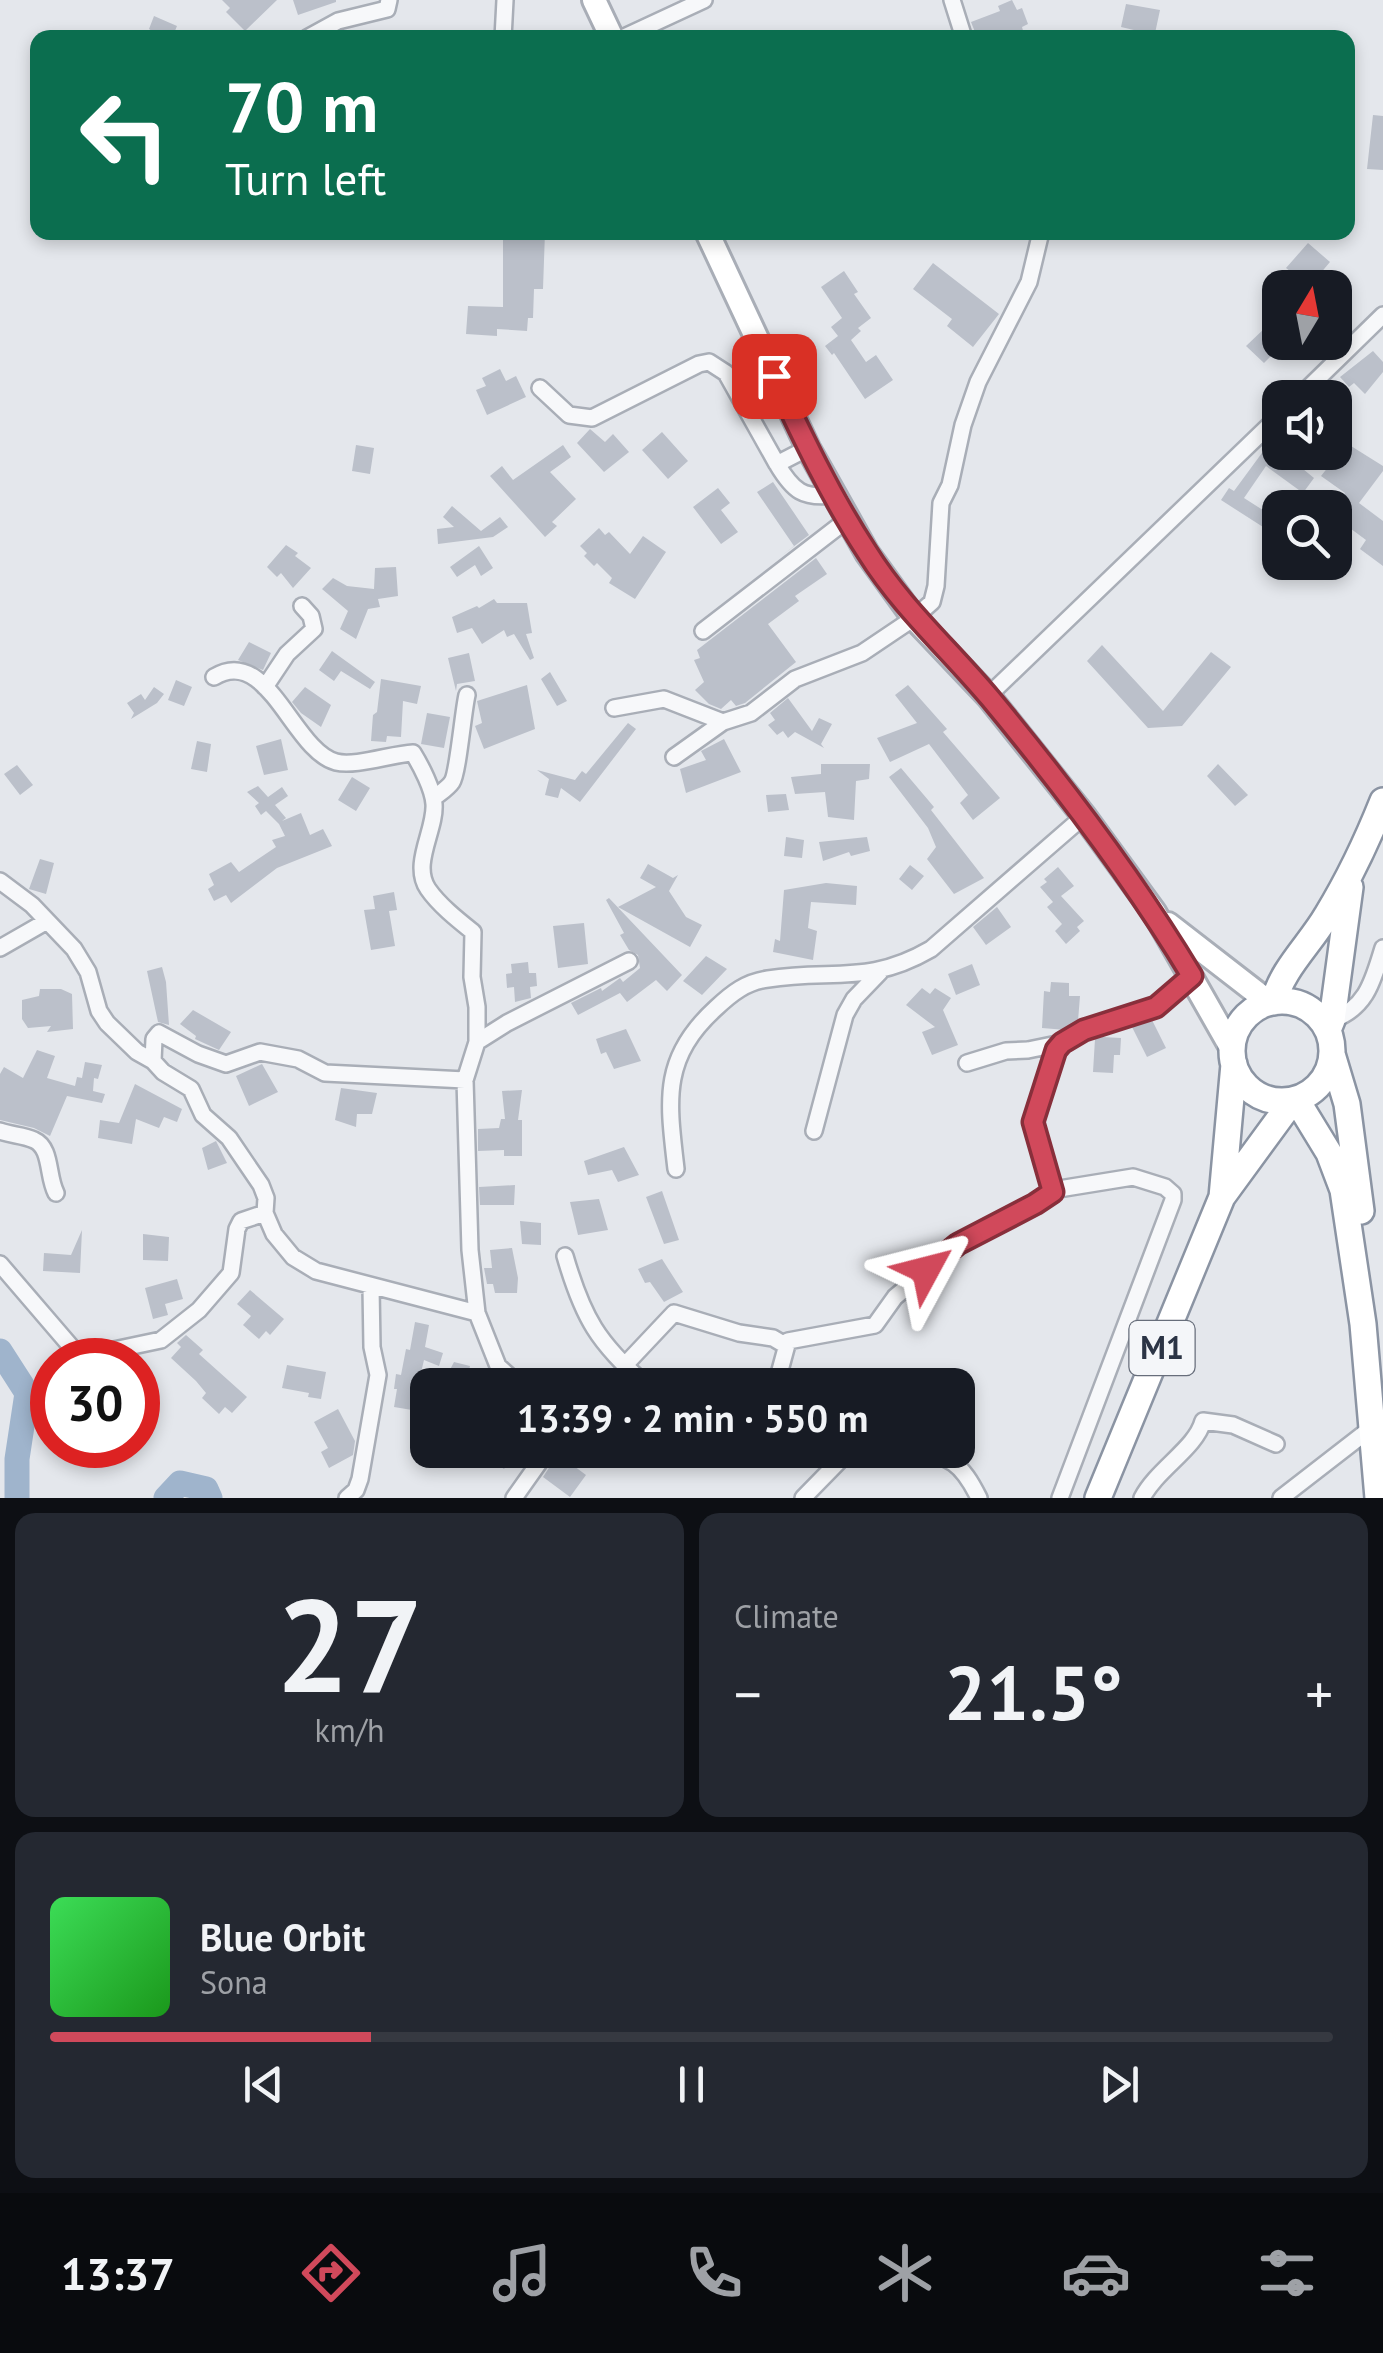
<!DOCTYPE html>
<meta charset="utf-8">
<style>
:root{--surface:#171b24;--page:#242831;--text:#f1f3f6;--muted:#9ea1a6;--line:#363941;--accent:#d1495b}
body{margin:0;font-family:"PT Sans",sans-serif;background:var(--page);color:var(--text);height:100vh;display:flex;flex-direction:column;font-size:38px;white-space:nowrap}
*{box-sizing:border-box;margin:0}
p{font-size:32px;color:var(--muted)}
.icon{flex:none;width:55px;height:55px;fill:none;stroke:currentColor;stroke-width:2;stroke-linecap:round;stroke-linejoin:round}
.map{position:relative;height:1498px;overflow:hidden}
.drawer{display:flex;flex-direction:column;gap:15px;padding:15px;background:#0d0f14;flex:1}
.drawer>*{flex:none}
.guide{position:absolute;left:30px;top:30px;width:1325px;height:210px;border-radius:20px;box-shadow:0 5px 15px #0003;background:#0b6e4f;color:#fff;overflow:hidden}
.needle{width:65px;rotate:10deg}
.fabs{position:absolute;left:1262px;top:270px;display:grid;gap:20px}
.fabs a{display:grid;place-items:center;width:90px;height:90px;border-radius:20px;background:var(--surface);box-shadow:0 5px 15px #0003;font-size:50px}
.speed{position:absolute;left:30px;top:1338px;display:flex;gap:20px;font-size:50px;font-weight:700;text-align:center}
.speed>*{display:grid;place-content:center;width:130px;height:130px;border-radius:50%;background:var(--surface);box-shadow:0 5px 15px #0003;line-height:1}
.speed .limit{border:15px solid #d22;background:#fff;color:#111}
.pin{position:absolute;display:grid;place-items:center;width:85px;height:85px;color:#fff;margin:-42px;border-radius:20px;box-shadow:0 5px 15px #0006}
.me{position:absolute;width:110px;margin:-55px;rotate:52deg;stroke-linejoin:round;filter:drop-shadow(0 0 8px #0008)}
.turn{display:flex;align-items:center;gap:35px;height:210px;padding:0 30px;font-size:45px}
.turn .icon{width:130px;height:130px;stroke-width:2.5}
.turn b{display:block;font-size:70px;line-height:85px}
.big{font-size:75px;font-weight:600;line-height:1.1}
.drawer .widget{flex:1;display:flex;flex-direction:column;justify-content:center;gap:15px;min-width:0;padding:0 35px;border-radius:20px;background:var(--page)}
.drawer .dial{align-items:center;gap:0}
.dial b{font-size:130px;line-height:1}
.song{display:flex;align-items:center;gap:30px}
.cover{width:120px;height:120px;border-radius:15px;background:linear-gradient(135deg,hsl(130 70% 55%),hsl(120 70% 35%))}
.played{height:10px;border-radius:5px;background:linear-gradient(90deg,var(--accent) 25%,var(--line) 25%)}
.keys{display:flex;justify-content:space-around;direction:ltr}
.heat{display:flex;justify-content:space-between;align-items:center;font-size:55px;direction:ltr}
.drawer .tiles{flex:1;display:grid;gap:15px;grid-template-columns:1fr 1fr}
.widget:last-child{grid-column:span 2}
.trip{position:absolute;left:410px;top:1368px;width:565px;height:100px;border-radius:20px;background:var(--surface);box-shadow:0 5px 15px #0003;font-weight:600;line-height:100px;text-align:center}
.dock{display:flex;height:160px;justify-content:space-around;align-items:center;background:#090b0e;color:var(--muted)}
.dock .icon{width:70px;height:70px}
.dock .current{color:var(--accent)}
.dock b{font-size:45px;color:var(--text)}
.map>svg:first-child{display:block}
</style>
<div class="map">
<svg width="1383" height="1498" viewBox="0 0 1383 1498">
<rect width="100%" height="100%" fill="#e4e7ec"/>
<g fill="none" stroke-linecap="round" stroke-linejoin="round">
<path stroke="#9fb4cc" stroke-width="25" d="M0,1351L27,1393L17,1459V1498
M166,1498L180,1483L206,1489L210,1498"/>
</g>
<path fill="#bbc0ca" d="M222,0H277L245,31L226,12L230,8Z
M293,0H336V2L298,15Z
M1012,0L1017,10L1022,8L1028,24L1022,27L1025,38H1014L1012,31L977,37L971,22L1000,11L998,6Z
M1126,4L1160,10L1154,38L1137,35L1138,31L1121,27Z
M154,16L177,26L172,38H149L152,31L149,29Z
M1373,115L1383,116V170L1367,169Z
M503,232H545L543,289H534L533,318H528L527,331L497,329V336L466,334L468,306L503,307Z
M1308,243L1330,262L1308,288H1295L1289,282L1295,275L1286,268Z
M933,263L999,314L973,347L947,326L952,319L913,289Z
M844,271L858,292L854,294L871,318L858,328L861,331L851,340L866,362L876,355L893,380L865,399L834,353L832,355L825,346L838,336L831,327L842,318L821,287Z
M1266,327L1283,344L1264,363L1246,346Z
M1373,351L1383,362V372L1365,394L1354,383L1349,387L1340,377Z
M500,369L506,381L516,376L526,397L487,415L476,390L486,386L482,378Z
M590,429L605,442L613,434L629,452L604,472L577,443Z
M662,432L688,461L668,479L642,450Z
M1343,441L1383,466V471L1359,503L1383,521V566L1360,549L1366,540L1335,517V507L1345,493L1321,476L1340,452L1337,451Z
M1270,442L1314,478L1303,493L1266,466L1244,498L1280,521V538L1221,500L1229,488L1234,491Z
M356,445L374,448L370,474L352,471Z
M563,445L571,457L550,472L576,499L552,522L557,526L545,537L490,476L502,466L513,480Z
M773,482L809,535L781,556L794,546L757,492Z
M718,488L730,503L721,510L738,532L721,544L693,507Z
M452,506L481,531L500,517L508,527L493,537L438,544L437,529L454,527L443,517Z
M599,528L605,535L609,532L630,554L643,536L666,552L635,599L609,583L612,578L597,563L594,566L584,556L587,553L580,546Z
M286,545L298,553L295,556L311,568L293,588L281,573L277,577L267,567Z
M479,546L493,568L481,576L475,565L457,577L450,567Z
M816,558L827,574L795,596L799,601L768,624L796,662L745,703L736,706L731,700L721,709L709,704L695,690L704,682L694,660L700,658L697,650Z
M396,567L398,596L378,599L380,607L368,609L356,639L340,629L348,611L322,589L333,578L347,586L374,589L375,568Z
M494,599L497,603H527L532,633L526,634L534,658L530,660L514,634L507,637L504,630L482,644L472,628L457,633L452,617L477,606L479,608Z
M249,642L271,653L263,670L238,660Z
M1102,645L1163,711L1211,652L1231,667L1182,726L1148,728L1087,661Z
M332,651L375,682L370,689L341,671L334,681L319,670Z
M469,653L475,681L457,684L456,691L448,658Z
M550,672L567,701L557,706L541,679Z
M381,679L421,686L417,704L403,701L401,737L387,736L386,742L371,741L373,715L377,712Z
M176,680L192,687L184,706L168,700Z
M527,685L535,729L484,749L475,726L482,723L477,701Z
M908,685L947,729L943,732L1000,798L973,820L960,803L968,795L929,744L890,762L877,738L917,723L895,695Z
M154,687L164,694L157,703L131,719L134,713L127,703L141,694L145,700Z
M305,687L331,705L321,727L301,713L292,702Z
M788,698L812,731L819,718L832,724L821,744L824,748L795,732L788,738L783,731L777,735L768,725L775,720L770,713Z
M427,713L450,717L444,748L421,744Z
M628,723L636,729L580,802L561,788L558,798L545,795L549,779L537,770L575,780L582,771L586,774Z
M281,739L288,770L264,775L256,746Z
M724,739L741,772L686,793L680,769L706,760L701,751Z
M197,741L211,744L207,772L191,769Z
M821,764H870L869,779L856,781L854,820L828,817L825,792L795,794L791,777L821,774Z
M1218,764L1248,795L1235,806L1207,776Z
M17,765L33,785L20,795L4,774Z
M901,768L934,807L931,810L984,878L954,894L927,859L936,847L928,828L889,777Z
M352,777L370,788L356,811L338,800Z
M258,786L268,797L282,787L288,796L275,805L286,818L282,821L301,813L310,835L323,829L332,846L277,868L231,903L226,895L214,901L208,889L214,885L209,874L231,862L239,872L276,847L272,840L285,836L279,824L266,811L261,815L255,806L259,803L247,792Z
M786,794L789,810L768,812L766,795Z
M786,837L804,840L802,858L784,856Z
M867,837L870,851L851,856L849,852L823,861L819,842Z
M40,859L54,863L46,894L29,889Z
M648,864L673,878L678,875L669,891L686,917L702,925L690,947L618,907L656,887L640,878Z
M910,865L924,876L912,890L899,879Z
M1058,867L1074,886L1061,896L1084,921L1077,927L1080,931L1066,944L1055,931L1062,924L1047,907L1053,902L1040,887L1047,882L1044,879Z
M826,883L857,886L856,905L811,902L808,928L817,931L813,960L773,952L775,939L780,941L784,890Z
M394,892L397,910L389,911L395,946L371,950L364,910L375,909L373,896Z
M609,898L682,975L667,991L656,980L627,1002L620,993L578,1015L571,1003L601,988L602,991L620,978L623,982L640,968L638,955L629,950L620,935L624,933L606,900Z
M997,907L1011,927L986,945L973,927Z
M584,923L588,964L558,968L553,926Z
M706,956L727,969L702,995L683,981Z
M528,962L529,973H536L537,986L530,987L531,998L515,1002L514,987L507,988L506,974L512,973L511,964Z
M972,964L980,985L956,995L948,974Z
M162,967L166,982L169,1025L158,1022L147,971Z
M1051,982L1069,983V996H1080L1078,1021L1066,1030L1042,1028L1044,991L1050,992Z
M922,988L930,994L935,988L951,998L943,1010L958,1045L932,1055L922,1032L935,1027L906,1005Z
M40,989H61L72,994L73,1029L47,1032L51,1026L28,1028L22,1019V1000L39,996Z
M193,1010L231,1032L219,1050L195,1039L196,1036L180,1024Z
M1152,1020L1166,1048L1147,1057L1132,1027Z
M626,1029L641,1061L614,1069L606,1052L601,1054L596,1039Z
M1102,1037L1121,1038L1120,1055H1114L1113,1073L1093,1072L1095,1039Z
M37,1050L55,1056L47,1078L75,1086L77,1077L82,1078L85,1062L102,1065L98,1079L94,1078L93,1091L105,1094L102,1103L67,1096L50,1136L34,1128L0,1120V1074L4,1067L23,1078Z
M262,1064L278,1092L249,1106L236,1076Z
M135,1084L182,1109L177,1122L164,1117L159,1128L136,1119L132,1144L98,1138L100,1120L119,1123Z
M341,1088L377,1093L372,1114H357L356,1127L335,1120Z
M522,1090L518,1120H522V1156H504V1150L478,1151V1129L499,1128L501,1119H505L502,1091Z
M216,1141L227,1163L208,1170L202,1148Z
M624,1147L639,1175L618,1182L612,1170L588,1175L584,1161Z
M515,1185L514,1205H480L479,1187Z
M662,1191L679,1240L664,1244L646,1197Z
M599,1199L608,1230L578,1235L570,1202Z
M520,1221L541,1223V1245L522,1244Z
M82,1230L80,1273L43,1271L44,1253L71,1255Z
M143,1234L169,1237L168,1261L143,1260Z
M512,1248L518,1278L517,1293H495L493,1284H487L484,1268H492L490,1250Z
M662,1259L683,1292L664,1302L650,1282L645,1283L638,1269Z
M177,1279L183,1299L165,1304L168,1315L153,1319L145,1288Z
M250,1290L284,1319L270,1335L266,1331L259,1339L243,1325L251,1316L237,1304Z
M415,1322L429,1325L425,1347L443,1353L439,1366L424,1360L412,1410L394,1407L397,1389H394L396,1374L401,1375L406,1349L410,1350Z
M186,1335L203,1350L199,1354L247,1397L232,1413L225,1407L219,1414L202,1398L206,1393L196,1381L171,1358L181,1347L177,1343Z
M454,1362L470,1366L466,1385H442Z
M287,1365L326,1372L321,1399L308,1397L309,1393L282,1388Z
M338,1409L355,1441L353,1455L329,1468L321,1452L328,1448L314,1422Z
M492,1450H534L516,1468L509,1463L504,1469L491,1460L496,1453Z
M558,1454L586,1475L570,1497L543,1477Z"/>
<g fill="none" stroke-linecap="round" stroke-linejoin="round">
<g stroke="#a9aeb7" stroke-width="20">
<path id="minor" d="M952,0L964,38
M307,38L338,21L387,9L389,0
M503,38L505,0
M622,38L704,0
M540,388L569,415L592,418L699,364L709,362L726,373L777,464L808,448
M1298,398L1383,315
M777,464C793,491 803,499 834,495
M703,631L848,519
M214,677C268,644 293,751 336,762C355,767 392,754 413,753C421,766 433,789 434,804C436,830 411,864 428,889C439,905 458,920 473,932L472,977L477,1007V1042L465,1080L470,1250L477,1313L498,1366L519,1385
M265,687L287,654L314,629L311,616L302,606
M988,696L1280,415
M614,708L664,699L723,722
M674,757L723,722L751,713L795,679L862,653L914,618L932,602L936,586L941,503L950,485L963,425L978,382L1029,282L1041,232
M434,798C440,793 448,788 452,782C458,773 463,712 467,695
M0,881L32,905L74,949L88,972L99,1011L107,1023L137,1052L153,1061L163,1072L191,1089L203,1115L229,1138L261,1185L266,1198L265,1213L274,1234L293,1257L316,1271L477,1313
M0,948L47,921
M1332,1020C1367,1008 1373,980 1383,948
M477,1042L507,1023L629,961
M153,1061L154,1039L159,1033L198,1054L226,1064L260,1052L298,1059L325,1073L465,1080
M967,1063L1006,1051L1028,1050L1062,1043
M0,1131C10,1135 24,1135 34,1140C52,1148 47,1176 56,1193
M814,1131L845,1015L854,999L880,972
M676,1169C668,1100 661,1058 716,1008C732,993 746,982 768,979C833,969 869,985 931,949L1084,816
M1053,1192L1033,1123L1056,1050L1084,1031L1156,1007L1192,976
M565,1256C583,1318 598,1343 646,1385
M0,1264L73,1349L90,1355L161,1340L199,1310L231,1273L237,1229L241,1221L265,1213
M624,1366L674,1313L739,1333L773,1338L785,1345
M776,1385L788,1341L875,1325L895,1297L958,1244L1035,1205L1059,1189L1133,1177L1165,1187L1173,1194V1200L1060,1498
M912,1450C951,1457 961,1462 979,1498
M347,1498L356,1490L360,1479L378,1375L372,1347L371,1287
M514,1498L548,1450
M803,1498L850,1450
M1142,1498C1157,1469 1196,1448 1203,1421L1233,1425L1276,1444
M1281,1498L1370,1429"/>
</g>
<g stroke="#a9aeb7" stroke-width="28">
<path id="secondary" d="M594,0L612,38
M707,232L808,448L867,553L914,618L988,696L1084,816L1154,912L1232,1049
M1168,924L1270,1003"/>
</g>
<g stroke="#8b94a3" stroke-width="30">
<path id="trunk" d="M1232 1051a50 50 0 1 1 100 0a50 50 0 1 1-100 0Z
M1274,1002C1281,970 1311,943 1327,915C1349,879 1367,841 1383,801
M1328,1030L1332,1020L1350,887
M1332,1054L1347,1104L1361,1211
M1296,1099L1329,1153L1343,1190L1363,1324L1378,1498
M1222,1197L1234,1064
M1098,1498L1222,1197L1293,1100"/>
</g>
<use href="#minor" stroke="#f7f8fa" stroke-width="15"/>
<use href="#secondary" stroke="#fff" stroke-width="22"/>
<use href="#trunk" stroke="#fff" stroke-width="25"/>
</g>
<g fill="none" stroke-linecap="round" stroke-linejoin="round">
<g stroke="#882f3b" stroke-width="25">
<path id="route" d="M774,376C802,436 831,497 867,552C902,608 948,648 990,698C1063,786 1133,878 1192,976L1156,1007L1084,1030L1062,1043L1056,1050L1033,1122L1053,1192L1035,1204L958,1244L926,1270"/>
</g>
<use href="#route" stroke="#d1495b" stroke-width="18"/>
</g>
<g text-anchor="middle" stroke-width="10" stroke-linejoin="round" paint-order="stroke">
<rect fill="#f4f6f9" stroke="#676e7b" stroke-width="2.5" x="1129.5" y="1321" width="65" height="54" rx="8"/>
<g font-size="32" font-weight="bold" fill="#2b3445">
<text x="1162" y="1359">M1</text>
</g>
</g>
</svg>
<div class="fabs">
<a><svg class="needle" viewBox="-14 -14 28 28"><path d="M0-13l5 13h-10z" fill="#e53935"/><path d="M0 13l5-13h-10z" fill="#9ea1a6"/></svg></a>
<a><svg class="icon" aria-label="sound" viewBox="0 0 24 24"><path d="M4 9h4l5-4v14l-5-4H4zM17 9q2 3 0 6"/></svg></a>
<a><svg class="icon" aria-label="search" viewBox="0 0 24 24"><circle cx="10" cy="10" r="6"/><path d="M15 15l6 6"/></svg></a>
</div>
<div class="speed"><div class="limit">30</div></div>
<div class="pin" style="left:774px;top:376px;background:#d93025"><svg class="icon" aria-label="arrive" viewBox="0 0 24 24"><path d="M6 21V4h12l-3 4 3 4H6"/></svg></div>
<svg class="me" style="left:926px;top:1270px" viewBox="-20 -20 40 40"><path d="M0-17L14 15 0 8-14 15z" fill="#d1495b" stroke="#fff" stroke-width="4"/></svg>
<div class="trip">13:39 · 2 min · 550 m</div>
<div class="guide">
<div class="turn"><svg class="icon" aria-label="left" viewBox="0 0 24 24"><path d="M17 20v-9H6M10 6l-5 5 5 5"/></svg><div><b>70 m</b>Turn left</div></div>
</div>
</div>
<section class="drawer">
<div class="tiles">
<div class="widget dial"><b>27</b><p>km/h</p></div>
<div class="widget"><p>Climate</p>
<div class="heat"><a>−</a><b class="big">21.5°</b><a>+</a></div>
</div>
<div class="widget">
<div class="song"><i class="cover"></i><div><b>Blue Orbit</b><p>Sona</p></div></div>
<div class="played"></div>
<div class="keys"><svg class="icon" aria-label="previous" viewBox="0 0 24 24"><path d="M18 5L8 12l10 7zM5 5v14"/></svg><svg class="icon" aria-label="pause" viewBox="0 0 24 24"><path d="M8 5v14M16 5v14"/></svg><svg class="icon" aria-label="next" viewBox="0 0 24 24"><path d="M6 5l10 7-10 7zM19 5v14"/></svg></div>
</div>
</div>
</section>
<nav class="dock">
<b>13:37</b>
<svg class="icon current" aria-label="directions" viewBox="0 0 24 24"><path d="M12 3l9 9-9 9-9-9zM9 14v-3h6M13 9l2 2-2 2"/></svg>
<svg class="icon" aria-label="music" viewBox="0 0 24 24"><path d="M9 18V5l10-2v13"/><circle cx="6" cy="18" r="3"/><circle cx="16" cy="16" r="3"/></svg>
<svg class="icon" aria-label="phone" viewBox="0 0 24 24"><path d="M5 4h4l2 5-3 2q2 4 5 5l2-3 5 2v4C11 20 4 13 5 4z"/></svg>
<svg class="icon" aria-label="climate" viewBox="0 0 24 24"><path d="M12 3v18M4 7l16 10M4 17L20 7"/></svg>
<svg class="icon" aria-label="car" viewBox="0 0 24 24"><path d="M5 17H2v-5l4-1 3-4h7l3 4 3 1v5h-3M9 17h6M6 11h13"/><circle cx="7" cy="17" r="2"/><circle cx="17" cy="17" r="2"/></svg>
<svg class="icon" aria-label="filters" viewBox="0 0 24 24"><path d="M4 7h16M4 17h16"/><circle cx="9" cy="7" r="2"/><circle cx="15" cy="17" r="2"/></svg>
</nav>
